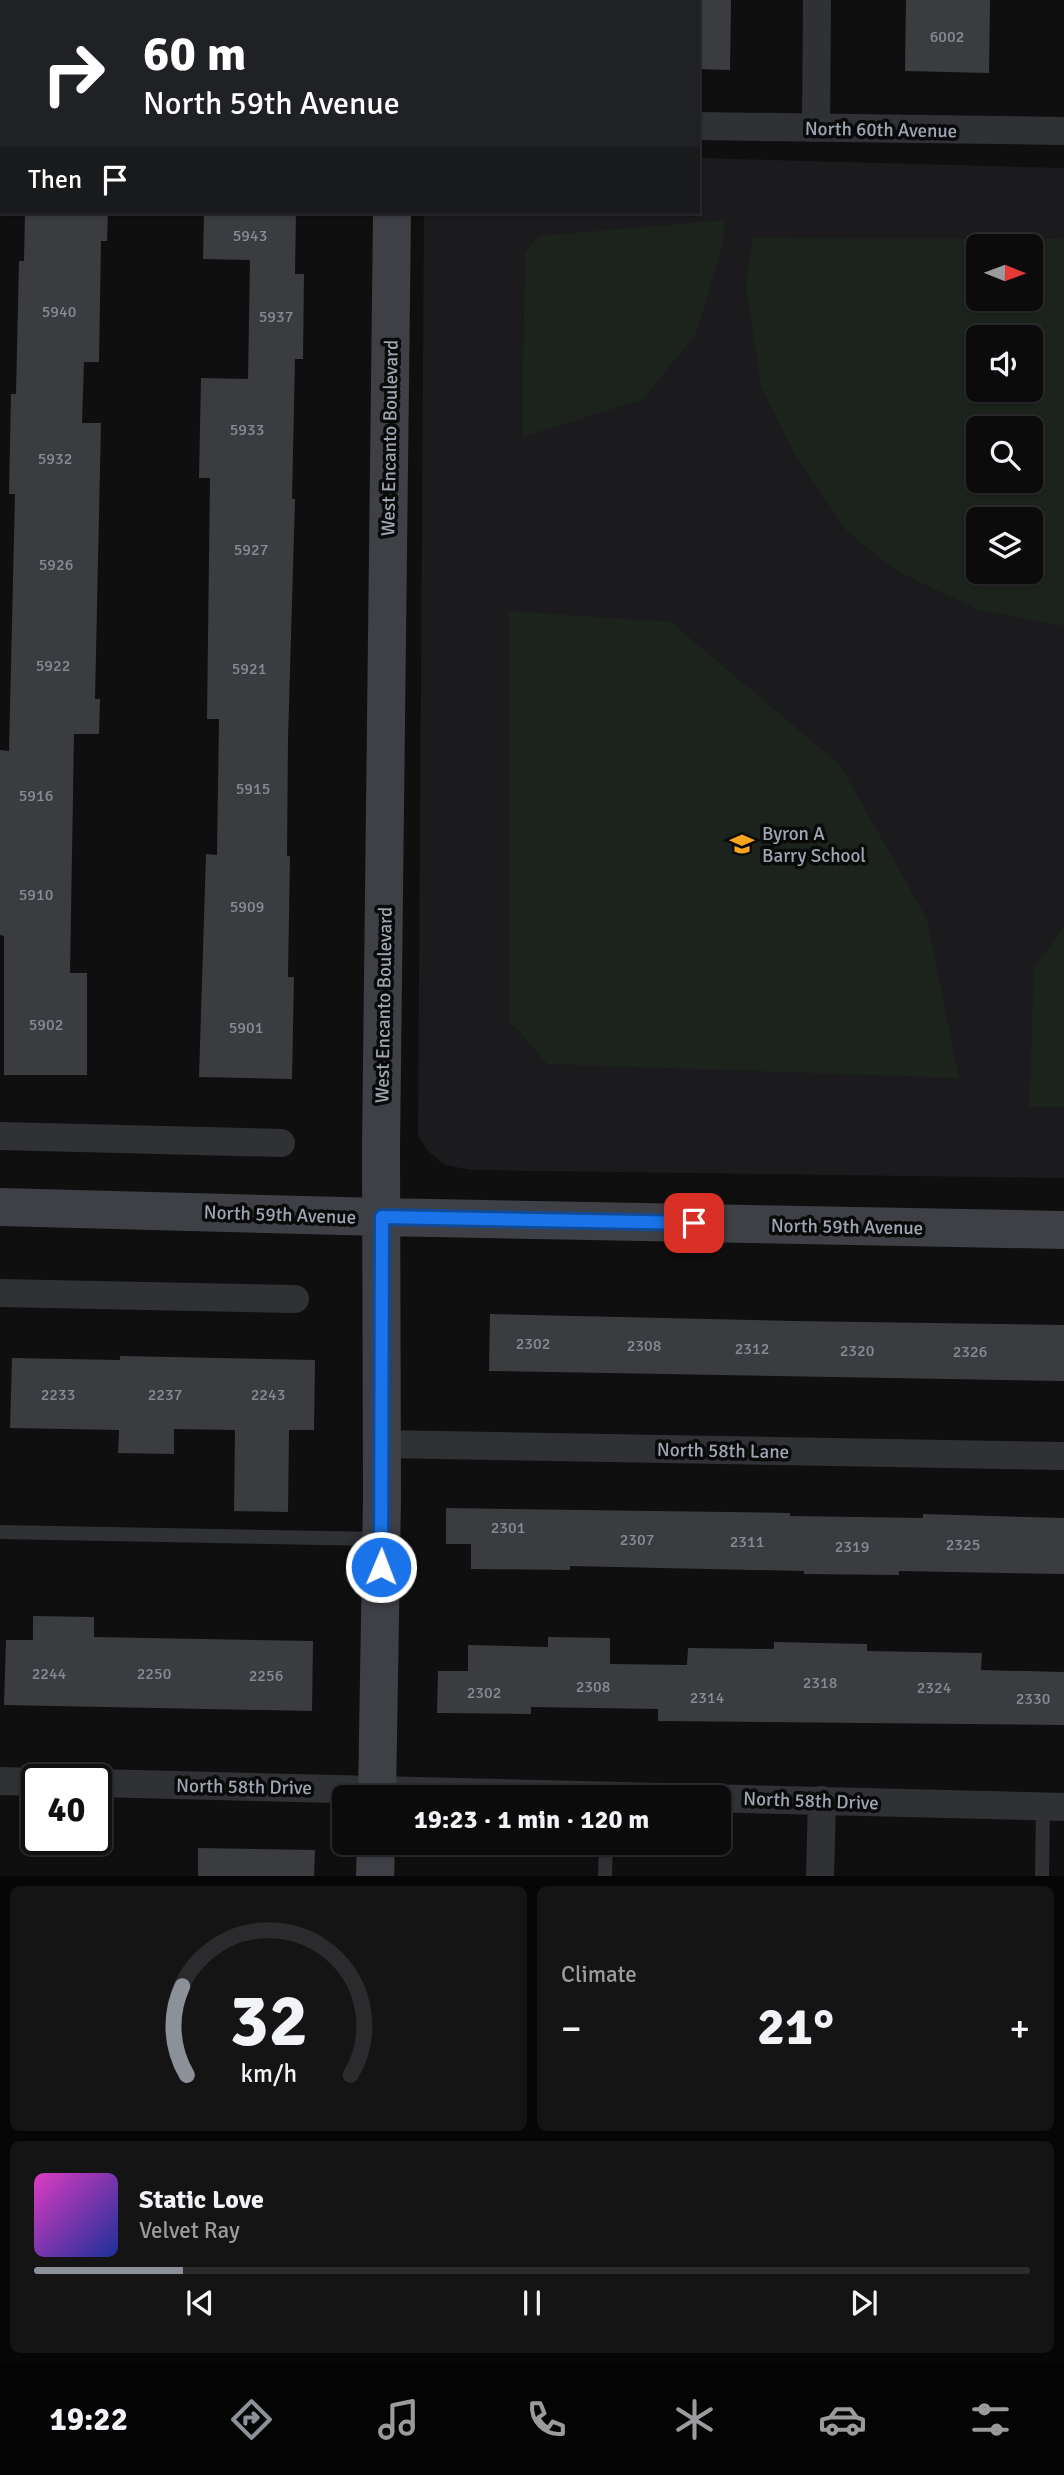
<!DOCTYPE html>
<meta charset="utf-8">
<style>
:root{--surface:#0b0b0c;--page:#141415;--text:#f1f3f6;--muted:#9a9b9d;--line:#2b2b2d;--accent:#8c9099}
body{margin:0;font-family:Signika,sans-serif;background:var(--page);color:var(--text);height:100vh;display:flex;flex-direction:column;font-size:26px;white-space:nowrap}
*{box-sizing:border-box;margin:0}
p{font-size:23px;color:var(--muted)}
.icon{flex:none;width:38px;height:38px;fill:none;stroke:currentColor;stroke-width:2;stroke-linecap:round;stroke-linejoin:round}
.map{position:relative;height:1876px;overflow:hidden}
.side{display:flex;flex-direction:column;gap:10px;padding:10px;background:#060607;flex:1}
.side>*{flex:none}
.hud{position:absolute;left:0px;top:0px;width:700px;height:214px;box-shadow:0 2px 5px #0004,0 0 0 2px var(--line);background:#202124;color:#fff;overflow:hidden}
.needle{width:46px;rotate:91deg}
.buttons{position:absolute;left:966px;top:234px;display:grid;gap:14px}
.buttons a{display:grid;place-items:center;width:77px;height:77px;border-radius:10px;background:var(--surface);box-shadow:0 2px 5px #0004,0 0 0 2px var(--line);font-size:35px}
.speed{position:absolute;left:21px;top:1764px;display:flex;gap:14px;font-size:35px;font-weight:700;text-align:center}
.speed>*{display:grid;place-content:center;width:91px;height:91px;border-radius:50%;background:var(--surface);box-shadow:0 2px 5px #0004,0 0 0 2px var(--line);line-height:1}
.speed .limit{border:4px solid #111;border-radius:10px;background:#fff;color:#111}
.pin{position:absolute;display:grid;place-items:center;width:60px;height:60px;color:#fff;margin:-30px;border-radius:14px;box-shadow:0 4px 10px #0006}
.me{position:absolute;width:77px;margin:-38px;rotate:1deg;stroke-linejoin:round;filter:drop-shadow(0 0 5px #0008)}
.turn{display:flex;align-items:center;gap:24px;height:147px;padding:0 28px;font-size:32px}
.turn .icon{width:91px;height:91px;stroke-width:2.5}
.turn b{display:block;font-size:49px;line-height:60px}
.then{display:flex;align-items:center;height:66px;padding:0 28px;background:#0003;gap:14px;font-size:26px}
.big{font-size:52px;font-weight:700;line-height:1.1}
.side .widget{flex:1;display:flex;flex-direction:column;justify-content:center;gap:10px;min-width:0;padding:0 24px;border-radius:10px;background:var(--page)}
.side .dial{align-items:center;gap:0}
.dial svg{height:182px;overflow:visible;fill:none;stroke:var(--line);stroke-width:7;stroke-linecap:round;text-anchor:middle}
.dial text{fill:var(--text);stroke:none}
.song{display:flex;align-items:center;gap:21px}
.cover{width:84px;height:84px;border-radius:10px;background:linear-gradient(135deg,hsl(310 70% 55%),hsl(230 70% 35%))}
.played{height:7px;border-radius:4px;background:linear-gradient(90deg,var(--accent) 15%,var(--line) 15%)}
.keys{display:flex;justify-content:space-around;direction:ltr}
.heat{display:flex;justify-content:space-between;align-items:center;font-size:38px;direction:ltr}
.side .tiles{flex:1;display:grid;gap:10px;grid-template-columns:1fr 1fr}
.widget:last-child{grid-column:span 2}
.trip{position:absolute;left:332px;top:1785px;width:399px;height:70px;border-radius:10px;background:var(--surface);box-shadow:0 2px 5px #0004,0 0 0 2px var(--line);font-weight:700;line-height:70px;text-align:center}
.dock{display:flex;height:112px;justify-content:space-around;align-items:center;background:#040405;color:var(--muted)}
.dock .icon{width:49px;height:49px}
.dock .on{color:var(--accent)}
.dock b{font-size:32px;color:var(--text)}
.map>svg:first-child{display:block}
</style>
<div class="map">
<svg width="1064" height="1877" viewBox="0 0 1064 1877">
<rect width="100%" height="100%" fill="#0f0f10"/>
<path fill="#1b1b1d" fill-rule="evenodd" d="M698,158L1064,168V1178L472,1170L445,1165L429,1152L418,1136L424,212H698ZM978,247H1031V299H978ZM978,338H1031V390H978ZM978,429H1031V481H978ZM978,520H1031V572H978Z"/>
<path fill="#1b231c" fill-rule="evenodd" d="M725,220L723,244L696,334L642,400L522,437L525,252L539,236Z
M752,238L1064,239V626L979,610L895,570L847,531L796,456L761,386L746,287ZM978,247H1031V299H978ZM978,338H1031V390H978ZM978,429H1031V481H978ZM978,520H1031V572H978Z
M509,611L671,622L840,765L927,919L959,1078L547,1064L519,1031L509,1022Z
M1064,927V1107H1029L1034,968Z"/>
<path fill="#3b3c40" d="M698,0H731L730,70L698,69Z
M906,0H990L989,73L905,71Z
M25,212H108L107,241H101L99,362H84L82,423H101L95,699H100L99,734H74L70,973H87V1075H4V936L0,935V750L9,751L15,494H9L11,394H16L19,261H24Z
M204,212H296L295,274H304L303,359H295L292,499H295L288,739L287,856H290L288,977H294L292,1079L199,1077L206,854L217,855L219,719H207L210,478H199L201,378L248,379L250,260L203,259Z
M490,1314L793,1321L1064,1325V1381L489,1371Z
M120,1356L315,1360L314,1430H289L288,1512L234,1511L235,1430L174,1429V1454L118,1453L119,1430L10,1428L12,1358L120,1360Z
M446,1508L790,1513V1516L923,1518V1514L1064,1518V1574L899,1571V1575L804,1574V1571L570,1566V1570L471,1569V1544H446Z
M33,1616L94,1617V1637L313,1641L312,1711L4,1705L6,1640H33Z
M548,1637L610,1638V1664L687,1665L688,1648L774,1649V1642L867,1644V1651L982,1653L981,1670L1064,1672V1725L658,1721V1709L531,1707V1714L437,1713L438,1671H468V1645L548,1647Z
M198,1848L315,1850L314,1877H198Z"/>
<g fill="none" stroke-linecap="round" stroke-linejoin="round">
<path stroke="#303135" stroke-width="14" d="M0,1532L380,1539
M605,1877L606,1843
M1042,1877L1043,1806"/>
<path stroke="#303135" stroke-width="28" d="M698,126L1064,131
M816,128L817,0
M0,1136L281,1143
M0,1293L295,1299
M382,1444L1064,1456
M0,1781L37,1782
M96,1783L1064,1807
M820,1877L822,1800"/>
<path stroke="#3e4046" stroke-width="38" d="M392,0V2
M0,1207L382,1217L1064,1230
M377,1797L382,1498L381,1147L392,212
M375,1877L376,1843"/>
</g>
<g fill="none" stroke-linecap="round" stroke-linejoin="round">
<g stroke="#114b97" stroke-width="18">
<path id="route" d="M381,1567L382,1217L694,1223"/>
</g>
<use href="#route" stroke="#1a73e8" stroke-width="12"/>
</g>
<defs>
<g id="school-bare" transform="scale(1.89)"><path d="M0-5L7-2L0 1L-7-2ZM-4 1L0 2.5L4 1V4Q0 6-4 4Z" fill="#faa51d" stroke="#0a0a0b" stroke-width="2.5" paint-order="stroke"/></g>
</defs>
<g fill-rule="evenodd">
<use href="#school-bare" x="742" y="844"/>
</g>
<g text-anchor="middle" stroke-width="7" stroke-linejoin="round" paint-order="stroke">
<g font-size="16" fill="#868c96">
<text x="947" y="42">6002</text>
<text x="250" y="241">5943</text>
<text x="59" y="317">5940</text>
<text x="276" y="322">5937</text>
<text x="247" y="435">5933</text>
<text x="55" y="464">5932</text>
<text x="251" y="555">5927</text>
<text x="56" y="570">5926</text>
<text x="53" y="671">5922</text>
<text x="249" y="674">5921</text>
<text x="253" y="794">5915</text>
<text x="36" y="801">5916</text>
<text x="36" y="900">5910</text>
<text x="247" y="912">5909</text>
<text x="46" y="1030">5902</text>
<text x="246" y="1033">5901</text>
<text x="533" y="1349">2302</text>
<text x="644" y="1351">2308</text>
<text x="752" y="1354">2312</text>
<text x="857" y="1356">2320</text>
<text x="970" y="1357">2326</text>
<text x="58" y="1400">2233</text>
<text x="165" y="1400">2237</text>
<text x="268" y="1400">2243</text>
<text x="508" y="1533">2301</text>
<text x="637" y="1545">2307</text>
<text x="747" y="1547">2311</text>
<text x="963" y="1550">2325</text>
<text x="852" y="1552">2319</text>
<text x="49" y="1679">2244</text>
<text x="154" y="1679">2250</text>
<text x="266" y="1681">2256</text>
<text x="820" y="1688">2318</text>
<text x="593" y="1692">2308</text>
<text x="934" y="1693">2324</text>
<text x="484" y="1698">2302</text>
<text x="707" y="1703">2314</text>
<text x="1033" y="1704">2330</text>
</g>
<g font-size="19" fill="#9fa6b2" stroke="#0a0a0b">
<text transform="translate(881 129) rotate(1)" y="7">North 60th Avenue</text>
<text transform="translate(389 438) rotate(-89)" y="7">West Encanto Boulevard</text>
<text transform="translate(383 1005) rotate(-89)" y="7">West Encanto Boulevard</text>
<text transform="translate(280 1214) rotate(2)" y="7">North 59th Avenue</text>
<text transform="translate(847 1226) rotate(1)" y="7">North 59th Avenue</text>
<text transform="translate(723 1450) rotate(1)" y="7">North 58th Lane</text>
<text transform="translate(244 1786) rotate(1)" y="7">North 58th Drive</text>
<text transform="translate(811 1800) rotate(2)" y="7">North 58th Drive</text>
</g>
<g font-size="19" fill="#9fa6b2" stroke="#0a0a0b" text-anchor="start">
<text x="762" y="840">Byron A<tspan x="762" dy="22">Barry School</tspan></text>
</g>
</g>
</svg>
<div class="buttons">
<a><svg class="needle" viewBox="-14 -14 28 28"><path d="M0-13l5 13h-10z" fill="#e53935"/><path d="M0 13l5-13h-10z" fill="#9a9b9d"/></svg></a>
<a><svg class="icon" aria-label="sound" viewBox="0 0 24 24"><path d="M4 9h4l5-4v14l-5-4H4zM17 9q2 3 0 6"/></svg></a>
<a><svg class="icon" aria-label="search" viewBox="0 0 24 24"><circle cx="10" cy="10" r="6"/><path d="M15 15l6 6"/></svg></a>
<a><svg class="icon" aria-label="layers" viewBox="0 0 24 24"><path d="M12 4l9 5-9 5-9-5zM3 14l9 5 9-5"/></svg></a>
</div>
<div class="speed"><div class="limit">40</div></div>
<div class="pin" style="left:694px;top:1223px;background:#d93025"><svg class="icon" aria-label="arrive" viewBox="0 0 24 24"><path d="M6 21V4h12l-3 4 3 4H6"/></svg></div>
<svg class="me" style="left:381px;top:1567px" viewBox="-20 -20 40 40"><circle r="17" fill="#1a73e8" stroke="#fff" stroke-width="3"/><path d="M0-11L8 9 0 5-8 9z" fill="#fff"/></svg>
<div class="trip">19:23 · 1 min · 120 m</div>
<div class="hud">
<div class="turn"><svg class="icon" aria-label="right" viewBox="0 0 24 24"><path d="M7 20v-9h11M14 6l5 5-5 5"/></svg><div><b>60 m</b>North 59th Avenue</div></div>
<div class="then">Then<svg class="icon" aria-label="arrive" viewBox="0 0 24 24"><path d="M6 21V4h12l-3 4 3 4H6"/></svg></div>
</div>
</div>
<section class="side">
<div class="tiles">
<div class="widget dial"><svg viewBox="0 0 100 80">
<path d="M14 69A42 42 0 1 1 86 69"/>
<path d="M14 69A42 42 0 0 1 12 30" stroke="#8c9099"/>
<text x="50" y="56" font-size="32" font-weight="700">32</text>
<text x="50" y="72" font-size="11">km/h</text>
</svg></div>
<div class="widget"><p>Climate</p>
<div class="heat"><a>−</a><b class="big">21°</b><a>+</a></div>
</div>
<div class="widget">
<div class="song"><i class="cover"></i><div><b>Static Love</b><p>Velvet Ray</p></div></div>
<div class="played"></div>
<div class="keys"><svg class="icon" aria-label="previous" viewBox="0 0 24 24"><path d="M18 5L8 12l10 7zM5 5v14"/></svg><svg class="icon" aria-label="pause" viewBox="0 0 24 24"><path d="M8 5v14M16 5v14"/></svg><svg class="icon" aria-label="next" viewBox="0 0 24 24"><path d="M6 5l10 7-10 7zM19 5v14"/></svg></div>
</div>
</div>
</section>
<nav class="dock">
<b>19:22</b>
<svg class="icon on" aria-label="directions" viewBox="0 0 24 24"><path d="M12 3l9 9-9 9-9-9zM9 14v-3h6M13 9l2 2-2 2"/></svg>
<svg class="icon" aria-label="music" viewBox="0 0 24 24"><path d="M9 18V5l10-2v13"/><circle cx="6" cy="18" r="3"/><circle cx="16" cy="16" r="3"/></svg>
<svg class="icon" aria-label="phone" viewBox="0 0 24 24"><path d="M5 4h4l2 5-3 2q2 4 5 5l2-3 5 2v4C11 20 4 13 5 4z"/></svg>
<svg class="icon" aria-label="climate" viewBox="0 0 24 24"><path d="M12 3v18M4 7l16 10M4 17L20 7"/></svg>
<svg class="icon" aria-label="car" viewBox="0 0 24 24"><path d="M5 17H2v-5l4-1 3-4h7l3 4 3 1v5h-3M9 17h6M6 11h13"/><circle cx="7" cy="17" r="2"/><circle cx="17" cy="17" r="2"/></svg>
<svg class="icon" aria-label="filters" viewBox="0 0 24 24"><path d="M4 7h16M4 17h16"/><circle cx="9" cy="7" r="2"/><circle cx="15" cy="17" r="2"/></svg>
</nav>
